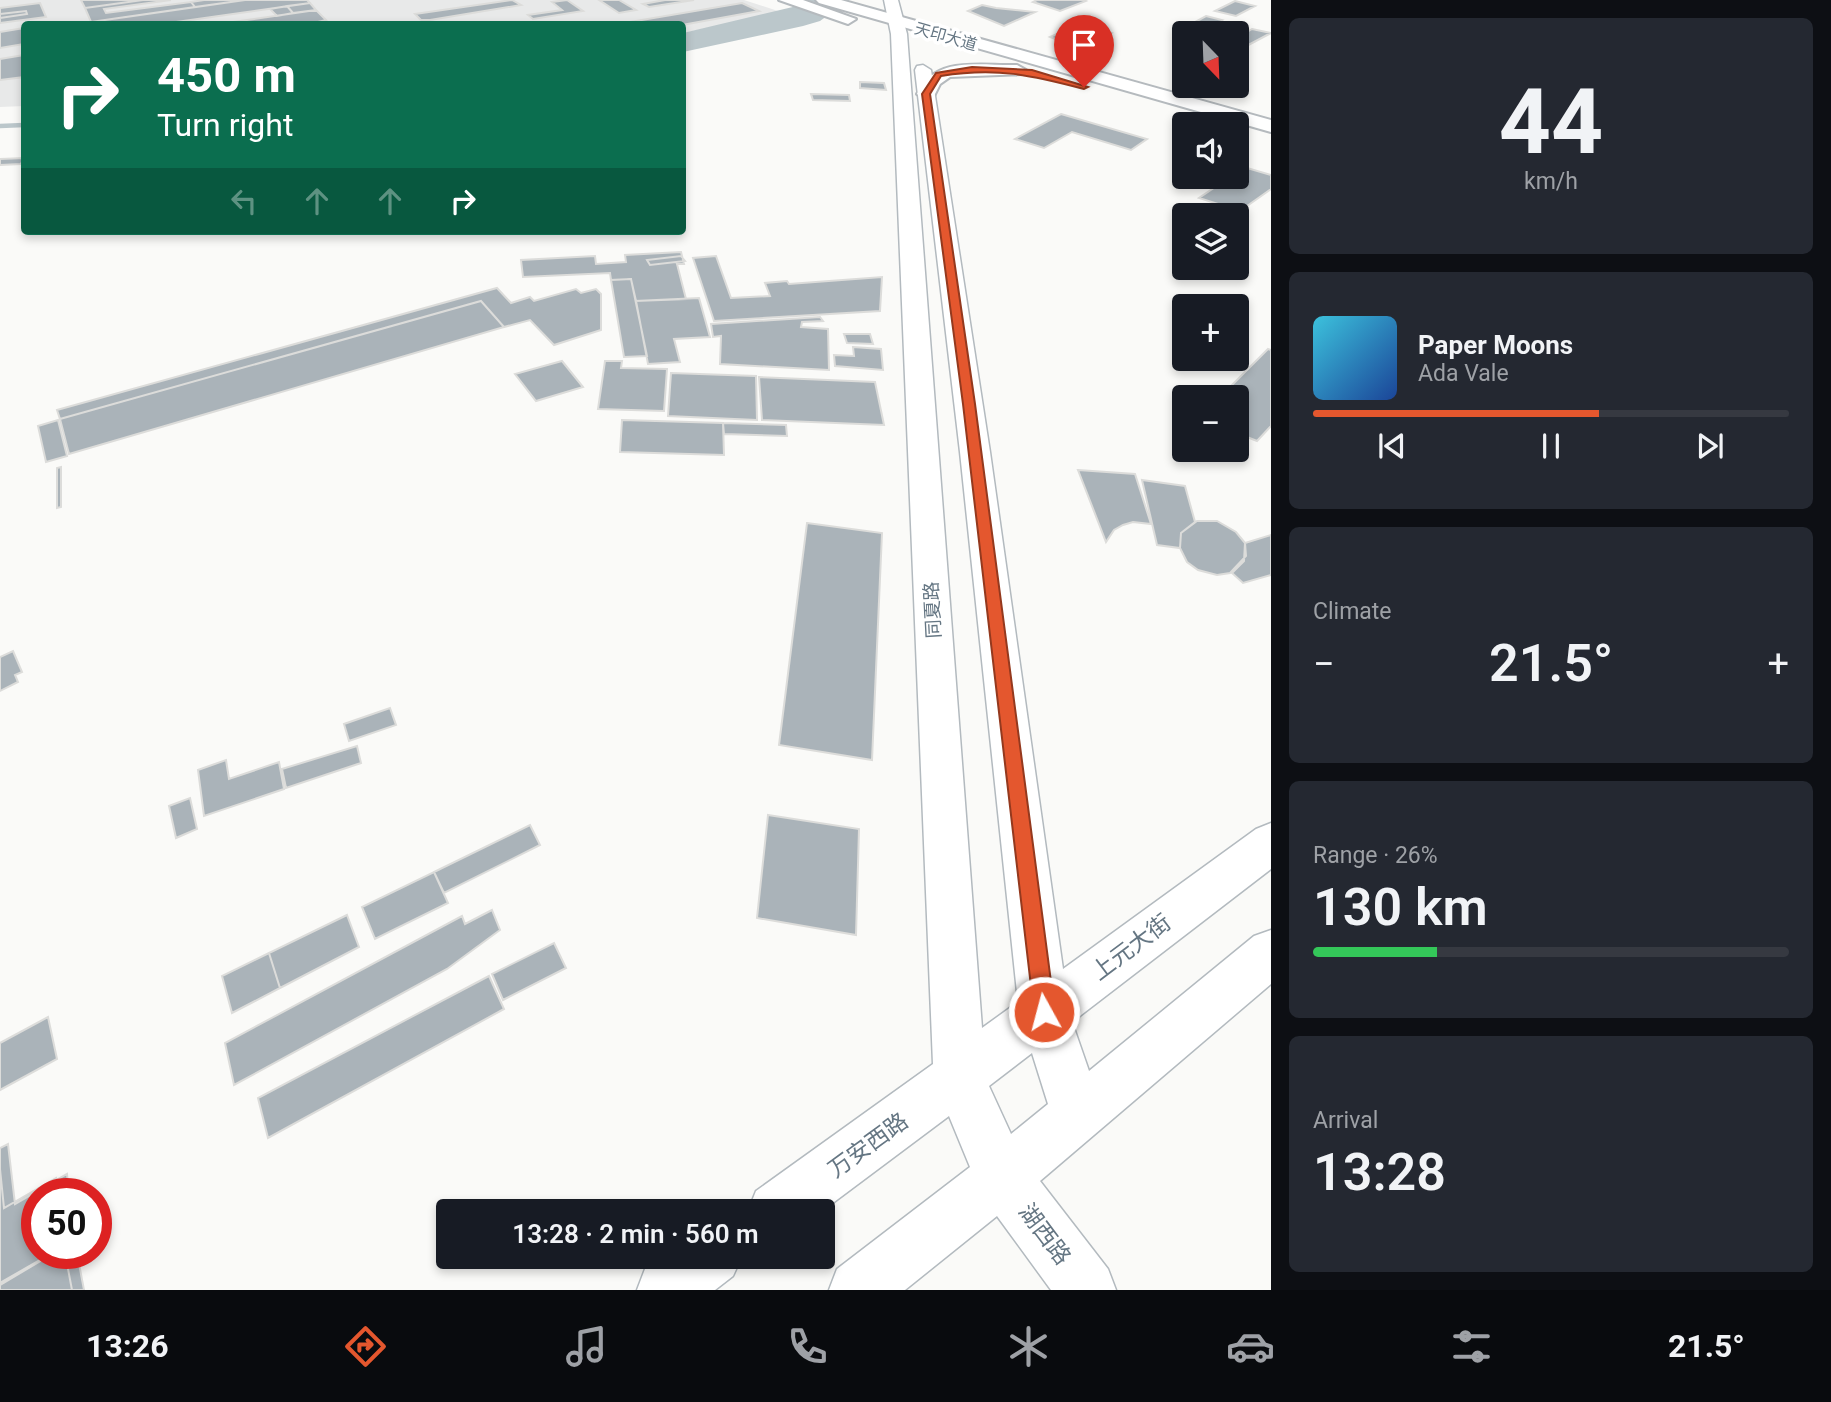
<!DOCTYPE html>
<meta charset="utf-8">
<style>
:root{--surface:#171b24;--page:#242831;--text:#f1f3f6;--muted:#9ea1a6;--line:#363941;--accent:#e4572e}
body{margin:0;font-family:Roboto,"Noto Sans SC",sans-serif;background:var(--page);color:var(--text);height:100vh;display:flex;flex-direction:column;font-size:26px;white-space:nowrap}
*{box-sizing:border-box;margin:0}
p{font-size:23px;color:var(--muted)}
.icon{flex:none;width:38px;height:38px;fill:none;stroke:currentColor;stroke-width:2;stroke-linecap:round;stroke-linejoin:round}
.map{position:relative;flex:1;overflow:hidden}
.panel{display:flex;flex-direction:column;gap:18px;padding:18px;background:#0d0f14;width:560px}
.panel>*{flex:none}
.hud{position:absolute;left:21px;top:21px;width:665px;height:214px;border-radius:7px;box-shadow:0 4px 10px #0003;background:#0b6e4f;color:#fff;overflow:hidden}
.needle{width:46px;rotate:157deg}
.tools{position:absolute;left:1172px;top:21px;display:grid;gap:14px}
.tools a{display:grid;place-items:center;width:77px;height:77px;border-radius:7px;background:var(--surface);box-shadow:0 4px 10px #0003;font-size:35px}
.speed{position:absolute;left:21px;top:1178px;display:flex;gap:14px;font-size:35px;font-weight:700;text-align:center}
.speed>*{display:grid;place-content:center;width:91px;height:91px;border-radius:50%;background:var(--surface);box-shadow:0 4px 10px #0003;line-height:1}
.speed .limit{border:10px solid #d22;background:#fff;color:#111}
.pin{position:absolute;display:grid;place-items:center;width:60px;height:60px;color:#fff;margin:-72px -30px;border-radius:50% 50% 50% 0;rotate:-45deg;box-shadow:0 0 7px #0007}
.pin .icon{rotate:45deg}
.me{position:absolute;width:77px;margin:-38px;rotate:353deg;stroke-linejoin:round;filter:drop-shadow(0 0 5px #0008)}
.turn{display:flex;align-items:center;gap:24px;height:147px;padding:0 21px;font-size:32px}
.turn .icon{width:91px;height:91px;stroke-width:2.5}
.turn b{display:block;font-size:49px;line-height:60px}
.lanes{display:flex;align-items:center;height:66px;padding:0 21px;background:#0003;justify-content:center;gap:35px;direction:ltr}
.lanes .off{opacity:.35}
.big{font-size:52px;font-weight:600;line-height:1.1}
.panel .widget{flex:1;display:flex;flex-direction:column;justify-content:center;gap:10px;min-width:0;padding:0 24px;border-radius:10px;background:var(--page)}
.panel .dial{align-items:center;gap:0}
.dial b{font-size:91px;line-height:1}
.song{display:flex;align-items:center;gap:21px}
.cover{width:84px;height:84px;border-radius:10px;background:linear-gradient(135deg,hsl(190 70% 55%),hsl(220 70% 35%))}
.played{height:7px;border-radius:4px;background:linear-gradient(90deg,var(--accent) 60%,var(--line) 60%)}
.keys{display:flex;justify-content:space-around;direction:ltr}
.heat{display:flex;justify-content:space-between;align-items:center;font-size:38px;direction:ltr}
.charge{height:10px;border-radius:5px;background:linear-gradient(90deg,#34c759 26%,var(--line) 0)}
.trip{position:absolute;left:436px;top:1199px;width:399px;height:70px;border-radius:7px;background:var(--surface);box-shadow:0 4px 10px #0003;font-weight:600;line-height:70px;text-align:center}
.dock{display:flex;height:112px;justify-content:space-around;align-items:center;background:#090b0e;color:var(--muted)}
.dock .icon{width:49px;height:49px}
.dock .current{color:var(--accent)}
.dock b{font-size:32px;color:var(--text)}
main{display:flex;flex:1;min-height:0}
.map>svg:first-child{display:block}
</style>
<main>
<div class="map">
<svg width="1271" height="1290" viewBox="0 0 1271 1290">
<rect width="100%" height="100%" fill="#fafaf8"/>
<path fill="#e8e9e9" d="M0,0H744L781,12L683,33L682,24H24V106L0,107Z"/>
<path fill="#bbc7cb" d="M807,0H849L820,21L803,26L683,52V33L797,6Z"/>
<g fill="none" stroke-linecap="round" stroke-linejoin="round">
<path stroke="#bbc7cb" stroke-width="4.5" d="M0,126L24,125"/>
</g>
<path fill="#aab3b9" stroke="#dcdcda" stroke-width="2" d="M81,0H143L85,8Z
M143,0H171L104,9L106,13L191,2L195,7L91,22L85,8Z
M204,0H245L195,7L191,2Z
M245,0H307L310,3L162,24H92L91,22Z
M512,0L521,5L430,20H421L415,14Z
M567,0L583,11L533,19L528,15L562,10L552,2Z
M599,0H619L636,10L619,13Z
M665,0H694L649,7L643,4Z
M1037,0H1084L1086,1L1060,11L1033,2Z
M1235,1L1255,6L1236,16L1215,11Z
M40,3L46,17L0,23V8Z
M40,3L46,17L0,23V18L27,14L26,11L0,14V8Z
M310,3L316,10L293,13L287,6Z
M742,3L759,11L682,25L630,22Z
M982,5L996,8L1035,12L1004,26L968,11Z
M287,6L293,13L277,16L270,9Z
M316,10L326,20L310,24H219Z
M1206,16L1222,20L1198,33H1175Z
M1073,27L1090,32L1096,29L1111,33L1078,48L1050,37Z
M24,28V44L0,48V32Z
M1252,29L1271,33L1237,51V38Z
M24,55V77L0,80V59Z
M860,82L884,83L886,90L860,88Z
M811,94L849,95L850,101L813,100Z
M1061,114L1147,139L1131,150L1072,132L1044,148L1015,139Z
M24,158L21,164L0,165V159Z
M1237,165L1271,175V189L1240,211L1199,198L1227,179L1218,177H1237Z
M681,252L684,264H677L686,299L636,301L631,279L611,280L610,273L523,277L521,260L595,256L596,264L626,262L625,255Z
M681,256L685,261L650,265L647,260Z
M716,256L731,298L770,296L765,283L787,281L789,284L882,277L880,311L714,321L693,258Z
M631,279L647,356L624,357L611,280Z
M497,288L511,303L530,297L534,301L576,289L581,293L596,289L601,294V330L554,345L530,320L504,327L481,301L60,419L57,410Z
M699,298L710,337L674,339L680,362L648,364L636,301Z
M481,301L504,327L69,454L60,419Z
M820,317L823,321L802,322L801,327L828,329L829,370L720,364L721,336L713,337L711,324Z
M844,334H870L873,344L847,343Z
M853,347L881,349L883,370L835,366L834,355L854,356Z
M1268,349L1271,350V426L1257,441L1237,433V397H1220Z
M562,361L583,387L536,401L515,374Z
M605,361H622L621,368L667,369L664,411L598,409Z
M671,373L756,376L757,420L668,416Z
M759,377L875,382L884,425L762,420Z
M58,420L67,456L46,462L38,426Z
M622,420L723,423L724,455L620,452Z
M723,423L786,425L787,436L724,434Z
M61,467V507L57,508V468Z
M1078,470L1135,474L1151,524L1133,522L1123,525L1114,530L1106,542Z
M1142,480L1185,486L1195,522L1181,533L1180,548L1157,545Z
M1197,521H1217L1236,532L1245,543L1246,556L1230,573L1217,575L1198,570L1187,562L1180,548L1181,533Z
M807,523L882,533L872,760L779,745Z
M1271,535V575L1243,583L1232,573L1244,561L1245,543Z
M13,651L22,672L15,675L18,682L0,691V657Z
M390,708L396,725L349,741L344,724Z
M357,746L361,763L286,788L282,769Z
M226,760L229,779L279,762L284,789L204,816L198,770Z
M190,798L197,829L176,838L169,806Z
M768,815L859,829L856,935L757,918Z
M530,825L540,845L444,893L434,872Z
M434,872L448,903L375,939L362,907Z
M492,910L500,930L447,969L234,1085L225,1043L462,916L465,924Z
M347,915L359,947L280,988L269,953Z
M554,943L566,968L503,1000L492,974Z
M269,953L280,988L232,1013L222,976Z
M489,976L504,1009L268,1138L258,1098Z
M48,1017L57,1059L0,1090V1043Z
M8,1144L15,1204L67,1174L69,1194H37V1253H54L0,1285V1148Z
M0,1169L4,1208L56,1178L58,1194H37V1253H52L0,1283Z
M52,1253H65L72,1290H0V1283Z
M54,1253H77L84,1290H0V1285Z"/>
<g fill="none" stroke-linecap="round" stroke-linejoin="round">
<g stroke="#b3babf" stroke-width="3">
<path id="secondary" d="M884,0H898L907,34L982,1028L1018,1002L960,452L915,70L917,66L923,65L931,70L990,452L1063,969L1256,829L1271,823V869L1072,1022L1089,1071L1254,936L1271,930V984L1040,1181L1108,1269L1116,1290H1051L997,1216L905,1290H829L837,1269L970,1167L949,1116L822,1211H748L756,1191L933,1064L891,34ZM1032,1053L1048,1104L1011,1134L989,1086Z
M663,1256H742L733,1276L715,1290H637L645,1269Z"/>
</g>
<g stroke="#b5babe" stroke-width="4">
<path id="primary" d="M779,0H803L856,19L848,24Z
M816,0H841L1271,120V132L819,3Z
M1017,65L1026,70L1023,74L950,77L940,84L933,98L926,100L917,94C935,55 980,66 1017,65Z"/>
</g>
<use href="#secondary" fill="#fff" fill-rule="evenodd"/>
<use href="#primary" fill="#fff" fill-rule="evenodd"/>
</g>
<path fill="#e4572e" stroke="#94391e" stroke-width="2" d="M972,67L1032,70L1088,87L1084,89C1031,75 996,67 941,76L930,94L975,404L1055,1012L1052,1019L1044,1023L1037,1019L1034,1012L963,404L922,94L936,73Z"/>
<g text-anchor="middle" stroke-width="7" stroke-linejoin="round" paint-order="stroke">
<g font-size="16" fill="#657683" stroke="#fff">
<text transform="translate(946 36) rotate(16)" y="6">天印大道</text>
</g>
<g font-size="19" fill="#657683" stroke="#fff">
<text transform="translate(932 610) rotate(-93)" y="7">同夏路</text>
</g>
<g font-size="23" fill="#657683" stroke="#fff">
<text transform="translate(1131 947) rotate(-37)" y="8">上元大街</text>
<text transform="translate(868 1145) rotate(-36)" y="8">万安西路</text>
<text transform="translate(1045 1234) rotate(53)" y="8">湖西路</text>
</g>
</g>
</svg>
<div class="tools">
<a><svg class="needle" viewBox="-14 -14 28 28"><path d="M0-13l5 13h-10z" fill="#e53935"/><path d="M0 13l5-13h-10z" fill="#9ea1a6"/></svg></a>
<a><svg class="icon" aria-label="sound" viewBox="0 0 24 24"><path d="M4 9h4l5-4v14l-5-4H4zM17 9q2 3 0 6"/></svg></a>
<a><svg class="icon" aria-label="layers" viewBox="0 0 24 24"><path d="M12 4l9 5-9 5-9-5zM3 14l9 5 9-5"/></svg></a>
<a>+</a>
<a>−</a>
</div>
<div class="speed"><div class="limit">50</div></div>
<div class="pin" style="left:1084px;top:87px;background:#d93025"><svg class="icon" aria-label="arrive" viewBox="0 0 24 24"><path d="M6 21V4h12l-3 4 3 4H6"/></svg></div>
<svg class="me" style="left:1044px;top:1012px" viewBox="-20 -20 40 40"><circle r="17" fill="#e4572e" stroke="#fff" stroke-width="3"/><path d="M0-11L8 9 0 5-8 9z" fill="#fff"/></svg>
<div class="trip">13:28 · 2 min · 560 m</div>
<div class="hud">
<div class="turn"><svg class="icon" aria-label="right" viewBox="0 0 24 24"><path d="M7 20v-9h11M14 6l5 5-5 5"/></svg><div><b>450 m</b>Turn right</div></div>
<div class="lanes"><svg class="icon off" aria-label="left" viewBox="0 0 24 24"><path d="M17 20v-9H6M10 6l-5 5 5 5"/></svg><svg class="icon off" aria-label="ahead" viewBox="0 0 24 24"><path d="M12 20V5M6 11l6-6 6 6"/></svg><svg class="icon off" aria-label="ahead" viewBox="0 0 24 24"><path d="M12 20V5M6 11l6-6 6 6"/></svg><svg class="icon" aria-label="right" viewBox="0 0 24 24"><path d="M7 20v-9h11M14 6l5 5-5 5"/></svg></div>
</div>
</div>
<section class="panel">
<div class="widget dial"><b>44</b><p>km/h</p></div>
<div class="widget">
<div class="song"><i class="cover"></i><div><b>Paper Moons</b><p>Ada Vale</p></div></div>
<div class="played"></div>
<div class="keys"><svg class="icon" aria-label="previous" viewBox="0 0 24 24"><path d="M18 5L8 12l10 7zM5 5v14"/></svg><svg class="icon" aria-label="pause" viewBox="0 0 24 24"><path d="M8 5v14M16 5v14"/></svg><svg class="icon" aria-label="next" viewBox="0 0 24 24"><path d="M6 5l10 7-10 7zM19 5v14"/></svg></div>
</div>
<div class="widget"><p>Climate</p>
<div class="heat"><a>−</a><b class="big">21.5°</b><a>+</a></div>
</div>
<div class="widget"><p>Range · 26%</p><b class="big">130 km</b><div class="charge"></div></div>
<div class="widget"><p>Arrival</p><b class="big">13:28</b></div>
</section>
</main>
<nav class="dock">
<b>13:26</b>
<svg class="icon current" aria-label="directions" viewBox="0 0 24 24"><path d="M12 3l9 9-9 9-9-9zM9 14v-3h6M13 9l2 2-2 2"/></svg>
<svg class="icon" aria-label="music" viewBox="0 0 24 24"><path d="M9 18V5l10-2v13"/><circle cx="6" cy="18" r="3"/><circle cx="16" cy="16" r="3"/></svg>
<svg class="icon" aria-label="phone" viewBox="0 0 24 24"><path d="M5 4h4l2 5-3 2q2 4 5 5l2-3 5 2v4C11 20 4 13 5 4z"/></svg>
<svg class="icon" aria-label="climate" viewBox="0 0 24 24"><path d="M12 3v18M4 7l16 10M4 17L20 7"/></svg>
<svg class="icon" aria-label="car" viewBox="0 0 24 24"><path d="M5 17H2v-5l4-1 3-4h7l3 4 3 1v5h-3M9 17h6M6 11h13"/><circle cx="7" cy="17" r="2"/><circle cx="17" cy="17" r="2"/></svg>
<svg class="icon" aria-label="filters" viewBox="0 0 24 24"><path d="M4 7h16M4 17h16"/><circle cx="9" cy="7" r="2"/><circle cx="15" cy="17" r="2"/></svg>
<b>21.5°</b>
</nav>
